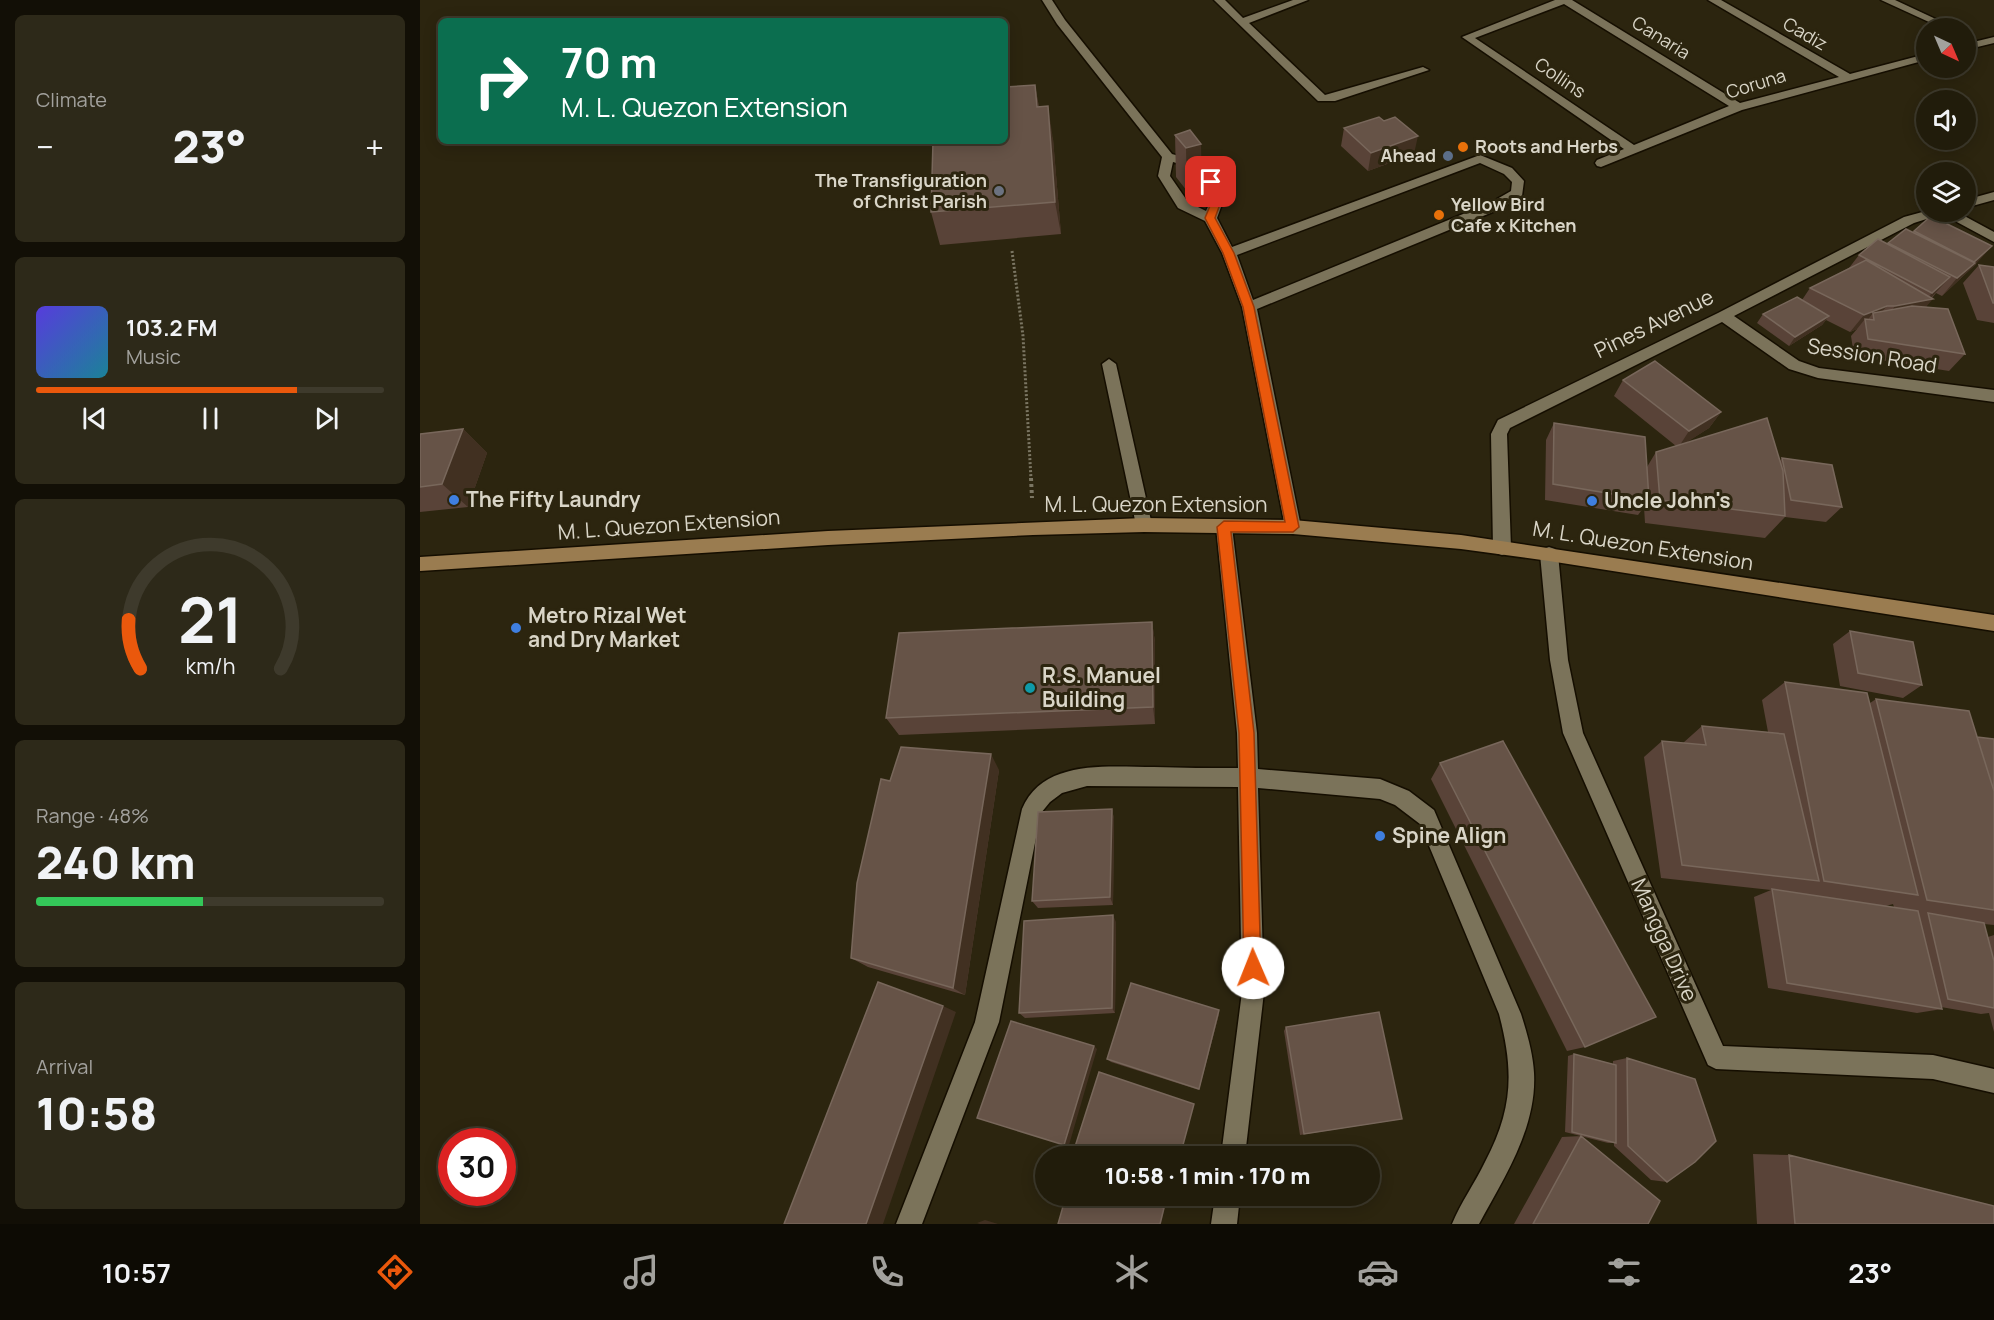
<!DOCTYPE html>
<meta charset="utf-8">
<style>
:root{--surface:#211c0b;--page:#2d2919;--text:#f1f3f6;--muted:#a2a19d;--line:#3e3a2c;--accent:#ea580c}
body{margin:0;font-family:Manrope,sans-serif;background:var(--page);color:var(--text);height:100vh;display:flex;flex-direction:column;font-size:22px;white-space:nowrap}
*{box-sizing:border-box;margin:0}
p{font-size:20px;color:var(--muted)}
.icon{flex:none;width:33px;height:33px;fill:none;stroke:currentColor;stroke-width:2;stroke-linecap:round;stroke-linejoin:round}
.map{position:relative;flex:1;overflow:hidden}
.panel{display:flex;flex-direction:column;gap:15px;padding:15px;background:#120f06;width:420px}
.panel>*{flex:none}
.hud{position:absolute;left:18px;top:18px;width:570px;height:126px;border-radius:9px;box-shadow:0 3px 15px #0003,0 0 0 2px var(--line);background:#0b6e4f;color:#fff;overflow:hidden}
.needle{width:39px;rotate:136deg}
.tools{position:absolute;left:1496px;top:18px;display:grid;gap:12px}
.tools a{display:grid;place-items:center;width:60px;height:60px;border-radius:50%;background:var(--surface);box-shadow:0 3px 15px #0003,0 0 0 2px var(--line);font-size:30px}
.speed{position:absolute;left:18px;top:1128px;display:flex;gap:12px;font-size:30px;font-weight:700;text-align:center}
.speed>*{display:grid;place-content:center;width:78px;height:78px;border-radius:50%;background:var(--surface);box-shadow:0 3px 15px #0003,0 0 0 2px var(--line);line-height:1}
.speed .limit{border:9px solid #d22;background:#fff;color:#111}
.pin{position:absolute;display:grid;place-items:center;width:51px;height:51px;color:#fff;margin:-26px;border-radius:12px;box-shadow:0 3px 9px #0006}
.me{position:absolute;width:66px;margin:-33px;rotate:359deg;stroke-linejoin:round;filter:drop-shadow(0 0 4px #0008)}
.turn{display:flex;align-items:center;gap:21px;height:126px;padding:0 24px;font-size:27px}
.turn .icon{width:78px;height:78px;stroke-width:2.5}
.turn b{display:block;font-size:42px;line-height:51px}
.big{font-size:45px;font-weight:800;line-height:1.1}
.panel .card{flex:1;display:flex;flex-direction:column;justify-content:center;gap:9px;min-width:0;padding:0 21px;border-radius:9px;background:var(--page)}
.panel .dial{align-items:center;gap:0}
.dial svg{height:156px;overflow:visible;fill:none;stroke:var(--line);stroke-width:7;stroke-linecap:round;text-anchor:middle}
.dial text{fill:var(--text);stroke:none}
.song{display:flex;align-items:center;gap:18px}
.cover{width:72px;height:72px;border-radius:9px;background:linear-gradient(135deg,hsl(250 70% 55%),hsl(190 70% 35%))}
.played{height:6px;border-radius:3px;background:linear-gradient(90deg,var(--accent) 75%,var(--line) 75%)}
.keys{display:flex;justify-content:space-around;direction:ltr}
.heat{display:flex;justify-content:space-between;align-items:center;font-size:33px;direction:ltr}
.charge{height:9px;border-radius:4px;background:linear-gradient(90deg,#34c759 48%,var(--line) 0)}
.trip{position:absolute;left:615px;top:1146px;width:345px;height:60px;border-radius:30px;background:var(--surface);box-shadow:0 3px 15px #0003,0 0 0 2px var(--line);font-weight:800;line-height:60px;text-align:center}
.tab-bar{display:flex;height:96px;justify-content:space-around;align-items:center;background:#0d0b04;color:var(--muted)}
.tab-bar .icon{width:42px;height:42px}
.tab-bar .current{color:var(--accent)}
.tab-bar b{font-size:27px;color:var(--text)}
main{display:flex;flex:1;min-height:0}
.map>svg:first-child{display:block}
</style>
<main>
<section class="panel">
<div class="card"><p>Climate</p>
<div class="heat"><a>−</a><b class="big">23°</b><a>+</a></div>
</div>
<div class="card">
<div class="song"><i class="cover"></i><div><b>103.2 FM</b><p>Music</p></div></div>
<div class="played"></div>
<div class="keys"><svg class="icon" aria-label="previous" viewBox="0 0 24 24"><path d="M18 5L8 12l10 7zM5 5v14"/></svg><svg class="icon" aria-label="pause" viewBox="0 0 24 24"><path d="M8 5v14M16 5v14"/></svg><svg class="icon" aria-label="next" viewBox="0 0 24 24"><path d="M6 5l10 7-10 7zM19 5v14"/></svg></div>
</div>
<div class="card dial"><svg viewBox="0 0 100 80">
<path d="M14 69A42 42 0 1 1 86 69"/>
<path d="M14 69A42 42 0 0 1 8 44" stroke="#ea580c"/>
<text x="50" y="56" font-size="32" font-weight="700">21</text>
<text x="50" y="72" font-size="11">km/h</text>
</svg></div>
<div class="card"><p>Range · 48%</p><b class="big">240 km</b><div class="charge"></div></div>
<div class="card"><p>Arrival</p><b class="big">10:58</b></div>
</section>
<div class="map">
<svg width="1574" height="1224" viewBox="0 0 1574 1224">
<rect width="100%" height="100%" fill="#2c250f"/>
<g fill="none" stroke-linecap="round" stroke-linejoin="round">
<g stroke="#150e00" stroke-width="3">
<path id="minor" d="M622,0H632L645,20L752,154L780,162L796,179L805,196L797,218L812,247L1060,155L1092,168L1104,181L1102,196L1080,209L837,309L881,527L879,532L873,534L867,532L865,527L822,307L802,253L785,221L758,208L738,176L742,157L637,24ZM753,162C776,169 781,175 793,196L786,211L768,202L750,176ZM1060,163L1084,174L1092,182L1091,191L1070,203L833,300L817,255Z
M794,0H805L823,18L873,0H888L829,23L905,95L1003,67L1009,70L915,101H898Z
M1135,0H1152L1320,103L1419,77L1288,0H1301L1430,74L1506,54V60L1322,110L1181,167L1177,166L1175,163L1177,160L1204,149L1042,37ZM1144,4L1309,106L1214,145L1055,38Z
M1461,0H1475L1535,28H1522Z
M1574,37V43L1545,50V44Z
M1574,192V200L1545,208V200Z
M1506,211L1537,212L1574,232V242L1522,214L1494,223L1314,316L1379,361L1399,368L1574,390V402L1398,378L1369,369L1302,322L1090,428L1087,434L1091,548L1088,553L1082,555L1076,553L1073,548L1071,434L1078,420L1298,313L1484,217Z
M689,359L696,364L732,525L730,530L724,532L718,530L716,525L682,364Z
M804,520L810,522L812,527L837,733L838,769L960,779L989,791L1014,810L1101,1014C1107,1033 1113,1053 1114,1073C1117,1128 1084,1178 1059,1224H1032C1041,1202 1055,1183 1065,1162C1093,1109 1094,1071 1079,1014L1000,824L975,805L960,799L838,788L844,992L825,1156H801L822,992L818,787L667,786L642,793L630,802L621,813L579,1022L502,1224H476L555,1022L602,809C623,758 690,767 734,767C762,768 790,768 818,768L817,733L796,527L798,522Z
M1129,547L1135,549L1138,554L1148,660L1163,733L1303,1046L1513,1055L1574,1069V1093L1513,1079L1296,1069L1288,1065L1143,733L1130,660L1120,554L1123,549Z
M795,1196H820L817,1224H791Z"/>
</g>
<g stroke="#150e00" stroke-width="3">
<path id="major" d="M724,518L873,520L1041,535L1574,615V631L1129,561L1041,549L873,534L724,532L613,535L408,545L0,571V557L408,531Z"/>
</g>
<path stroke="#7b7663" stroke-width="3" stroke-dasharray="2 2" stroke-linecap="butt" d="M592,251L603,336L611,479"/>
<path stroke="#7b7663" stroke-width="4" stroke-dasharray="3 3" stroke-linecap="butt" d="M611,478L612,498"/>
<use href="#minor" fill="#7b735a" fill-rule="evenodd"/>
<use href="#major" fill="#9a7c50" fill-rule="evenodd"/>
</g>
<path fill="#594338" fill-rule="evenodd" d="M615,85L619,107L633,139L641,234L520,245L511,212Z
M924,128L994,154L948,171L921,146Z
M770,130L782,187L767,191L756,177L755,135Z
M1511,216L1556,264L1522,296L1516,293L1512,298L1506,307L1545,354L1529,371L1434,356L1431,336L1437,329L1430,332L1406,320L1402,325L1369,346L1337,323L1343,314L1382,300L1390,288L1429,268L1439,255L1467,244L1493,232Z
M1559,265L1574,267V323L1557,320L1543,283Z
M1203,380L1301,412L1289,428L1265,443L1360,461L1362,458L1422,507L1406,522L1365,517L1345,538L1225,523L1224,507L1218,515L1125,500L1126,440L1134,423L1227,467L1236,452L1256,446L1194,396Z
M43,429L67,453L48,507L0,512V434Z
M732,622L735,642V724L479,735L466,718Z
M1430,631L1502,685L1483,698L1420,686L1413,644Z
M1365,682L1450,703L1456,699L1557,737L1574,739V925L1564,924L1568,937L1574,935V1032L1569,1013L1561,1014L1521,1007L1522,1009L1497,1013L1348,988L1334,897L1351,890L1241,878L1224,757L1242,741L1263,743L1282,726L1348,732L1342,700ZM1473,904L1474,907L1466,906Z
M1020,763L1165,1047L1147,1051L1011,779Z
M579,770L545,995L448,967L431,958Z
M692,809L694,819L693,905L618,908L612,901Z
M696,922L695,1013L605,1018L599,1013Z
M799,1014L779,1090L691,1062L687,1059Z
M866,1027L982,1119L880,1135L864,1031Z
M1154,1054L1193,1064V1061L1207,1058L1247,1182L1231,1180L1194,1146V1143H1188L1145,1132L1148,1056Z
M1161,1136L1228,1224H1094L1142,1137Z
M1333,1154L1369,1155L1574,1224H1337Z"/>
<path fill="#413021" d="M615,85L620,117L617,107Z
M628,106L633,139L641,234L635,202Z
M998,136L994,154L948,171L951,153Z
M781,144L782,187L767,191L766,148Z
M1572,246L1556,264L1522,296L1537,278Z
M1530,277L1510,299H1513L1498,316L1461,324L1475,306L1506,300L1512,293Z
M1467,306L1452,323L1454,320L1453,313L1446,322L1445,319L1437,329L1430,332L1444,315Z
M1409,316L1402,325L1369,346L1375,337Z
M1301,412L1289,428L1258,448L1269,431Z
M43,429L67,453L48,507L22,484Z
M732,622L735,642V724L733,707Z
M571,754L579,770L545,995L533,988Z
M692,809L694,819L693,905L690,897Z
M693,915L696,922L695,1013L692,1008Z
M523,1006L536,1012L463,1224H446Z
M799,1010V1014L779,1090V1089Z
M674,1046L677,1049L649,1145H644Z
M702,1196H711L745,1206L741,1224Z
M565,1220L578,1224H560L557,1223Z"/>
<path fill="#665347" stroke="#78675b" stroke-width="1.5" d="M615,85L617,107L628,106L635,202L511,212L513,141H585V87Z
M959,117L964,121L975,117L998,136L951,153L924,128Z
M770,130L781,144L766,148L755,135Z
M1511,216L1572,246L1554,262L1494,231Z
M1486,229L1555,263L1537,278L1468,243Z
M1458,239L1530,277L1512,293L1439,255Z
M1446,260L1513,299L1475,306H1467L1444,315L1390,288Z
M1559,265L1574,267V303H1573Z
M1377,297L1409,316L1375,337L1343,314Z
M1492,306L1528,309L1545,354L1448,339L1445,319L1454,320L1453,313Z
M1235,361L1301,412L1269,431L1203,380Z
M1347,418L1363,471L1365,516L1240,500L1236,452Z
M1134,423L1225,437L1229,500L1133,484Z
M43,429L22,484L0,487V434Z
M1362,458L1412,465L1422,507L1371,500Z
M732,622L733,707L466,718L479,633Z
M1430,631L1493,642L1502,685L1438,673Z
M1365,682L1447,693L1498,895L1404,881Z
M1456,699L1549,711L1574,791V910L1507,900Z
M1282,726L1364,734L1399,881L1262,865L1242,741L1286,745Z
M1557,737L1574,739V791Z
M1083,741L1236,1017L1165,1047L1020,763Z
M481,747L571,754L533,988L431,958L437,883L461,779L470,781Z
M692,809L690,897L612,901L618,812Z
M1352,889L1498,911L1522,1009L1367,983Z
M1508,913L1564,923L1574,961V1008L1528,999Z
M693,915L692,1008L599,1013L604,921Z
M458,982L523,1006L446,1224H364Z
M711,983L799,1010L779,1089L687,1059Z
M959,1012L982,1119L884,1134L866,1027Z
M591,1021L674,1046L644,1145L557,1118Z
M1154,1054L1196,1065V1143L1152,1132Z
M1207,1058L1275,1079L1296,1141L1275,1162L1247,1182L1208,1146Z
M679,1072L774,1104L760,1156H652Z
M1161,1136L1240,1201L1228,1224H1113Z
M1369,1155L1574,1206V1224H1375Z
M646,1196H702L744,1208L740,1224H638Z"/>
<path fill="#ea580c" stroke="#983908" stroke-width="1.5" d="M788,180H794L803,196L795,218L814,253L834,307L879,527L873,532H811L834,733L841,968L839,974L833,976L827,974L824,968L819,733L797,527L804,521L865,522L823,307L803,253L785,218L794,196L786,182Z"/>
<g fill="#e8710a" stroke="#2c250f" stroke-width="2">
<circle cx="1043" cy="147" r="6"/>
<circle cx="1019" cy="215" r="6"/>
</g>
<circle fill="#5c6f8a" stroke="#2c250f" stroke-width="2" cx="1028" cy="156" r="6"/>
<circle fill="#6b7280" stroke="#2c250f" stroke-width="2" cx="579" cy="191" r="6"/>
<g fill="#3f7fe0" stroke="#2c250f" stroke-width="2">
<circle cx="34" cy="500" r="6"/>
<circle cx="1172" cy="501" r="6"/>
<circle cx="96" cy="628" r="6"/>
<circle cx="960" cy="836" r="6"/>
</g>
<circle fill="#0f9aa8" stroke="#2c250f" stroke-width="2" cx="610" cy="688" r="6"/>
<g text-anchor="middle" stroke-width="6" stroke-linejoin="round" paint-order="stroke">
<g font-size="18" fill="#d9d5c7" stroke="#2c250f">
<text transform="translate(1385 34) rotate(30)" y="6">Cadiz</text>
<text transform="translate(1241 38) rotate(32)" y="6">Canaria</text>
<text transform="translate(1140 78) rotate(34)" y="6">Collins</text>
<text transform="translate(1336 84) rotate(-17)" y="6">Coruna</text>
</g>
<g font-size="18" font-weight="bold" fill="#d9d5c7" stroke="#2c250f" text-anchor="start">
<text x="1055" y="153">Roots and Herbs</text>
<text x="1016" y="162" text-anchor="end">Ahead</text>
<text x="567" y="187" text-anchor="end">The Transfiguration<tspan x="567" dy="21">of Christ Parish</tspan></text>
<text x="1031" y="211">Yellow Bird<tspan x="1031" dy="21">Cafe x Kitchen</tspan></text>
</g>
<g font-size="21" fill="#d9d5c7" stroke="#2c250f">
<text transform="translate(1234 324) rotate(-26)" y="7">Pines Avenue</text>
<text transform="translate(1452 356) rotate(9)" y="7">Session Road</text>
<text x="736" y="512">M. L. Quezon Extension</text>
<text transform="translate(249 525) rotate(-4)" y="7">M. L. Quezon Extension</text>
<text transform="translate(1223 546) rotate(9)" y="7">M. L. Quezon Extension</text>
<text transform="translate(1244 940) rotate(66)" y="7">Mangga Drive</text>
</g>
<g font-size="21" font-weight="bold" fill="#d9d5c7" stroke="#2c250f" text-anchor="start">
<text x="46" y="507">The Fifty Laundry</text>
<text x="1184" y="508">Uncle John's</text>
<text x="108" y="623">Metro Rizal Wet<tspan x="108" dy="24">and Dry Market</tspan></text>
<text x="622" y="683">R.S. Manuel<tspan x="622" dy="24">Building</tspan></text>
<text x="972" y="843">Spine Align</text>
</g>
</g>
</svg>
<div class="tools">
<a><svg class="needle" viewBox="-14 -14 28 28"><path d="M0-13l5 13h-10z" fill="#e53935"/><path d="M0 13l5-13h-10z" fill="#a2a19d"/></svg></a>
<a><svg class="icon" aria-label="sound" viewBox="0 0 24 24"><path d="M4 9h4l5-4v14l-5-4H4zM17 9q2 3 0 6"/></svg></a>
<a><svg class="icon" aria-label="layers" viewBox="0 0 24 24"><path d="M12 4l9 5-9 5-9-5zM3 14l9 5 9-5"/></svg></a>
</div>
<div class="speed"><div class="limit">30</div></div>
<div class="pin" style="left:791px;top:182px;background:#d93025"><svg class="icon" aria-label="arrive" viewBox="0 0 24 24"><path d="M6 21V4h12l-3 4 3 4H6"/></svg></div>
<svg class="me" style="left:833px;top:968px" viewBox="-20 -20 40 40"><circle r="19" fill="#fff"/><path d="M0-13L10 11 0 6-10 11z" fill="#ea580c"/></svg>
<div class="trip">10:58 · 1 min · 170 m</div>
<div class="hud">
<div class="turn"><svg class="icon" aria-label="right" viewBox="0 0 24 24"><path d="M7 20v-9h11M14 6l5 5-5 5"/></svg><div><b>70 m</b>M. L. Quezon Extension</div></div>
</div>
</div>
</main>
<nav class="tab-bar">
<b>10:57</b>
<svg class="icon current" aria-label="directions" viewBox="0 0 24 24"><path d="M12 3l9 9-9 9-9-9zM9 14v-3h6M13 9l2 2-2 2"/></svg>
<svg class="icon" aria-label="music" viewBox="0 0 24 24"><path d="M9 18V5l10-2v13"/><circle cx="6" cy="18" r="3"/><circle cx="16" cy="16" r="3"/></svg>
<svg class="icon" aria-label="phone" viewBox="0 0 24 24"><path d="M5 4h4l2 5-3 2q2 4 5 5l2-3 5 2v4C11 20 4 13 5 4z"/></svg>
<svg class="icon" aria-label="climate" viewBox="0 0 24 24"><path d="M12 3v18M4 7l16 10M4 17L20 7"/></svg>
<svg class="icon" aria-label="car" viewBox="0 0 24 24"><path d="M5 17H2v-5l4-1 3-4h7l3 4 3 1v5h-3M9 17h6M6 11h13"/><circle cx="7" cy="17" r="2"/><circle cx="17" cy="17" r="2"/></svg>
<svg class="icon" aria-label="filters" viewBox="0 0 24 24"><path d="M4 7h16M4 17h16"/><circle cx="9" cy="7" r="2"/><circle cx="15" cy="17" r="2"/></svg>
<b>23°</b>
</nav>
